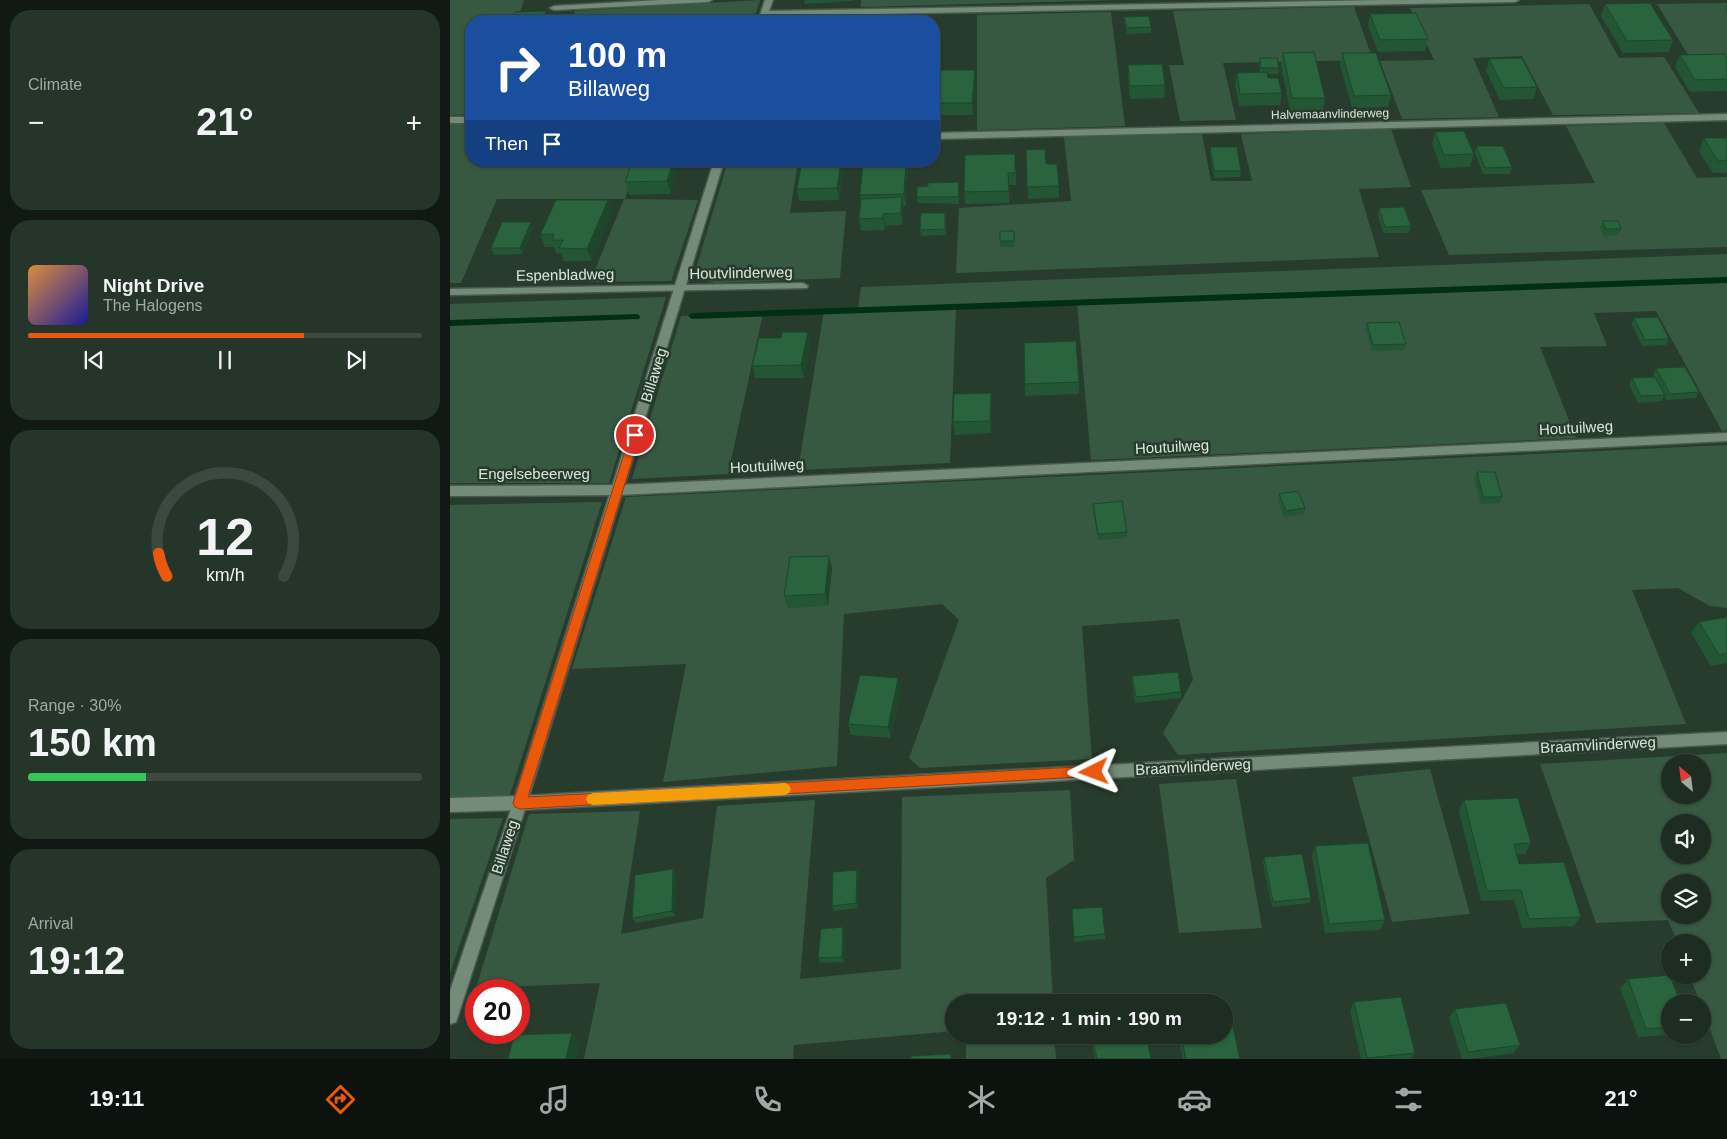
<!DOCTYPE html>
<meta charset="utf-8">
<style>
:root{--surface:#1e2d22;--page:#26352a;--text:#f1f3f6;--muted:#a1a8a5;--line:#3c4940;--accent:#ea580c}
body{margin:0;font-family:Helvetica,sans-serif;background:var(--page);color:var(--text);height:100vh;display:flex;flex-direction:column;font-size:19px;white-space:nowrap}
*{box-sizing:border-box;margin:0}
p{font-size:16px;color:var(--muted)}
.icon{flex:none;width:28px;height:28px;fill:none;stroke:currentColor;stroke-width:2;stroke-linecap:round;stroke-linejoin:round}
.map{position:relative;flex:1;overflow:hidden}
.side{display:flex;flex-direction:column;gap:10px;padding:10px;background:#101913;width:450px}
.side>*{flex:none}
.top-card{position:absolute;left:15px;top:15px;width:475px;height:152px;border-radius:20px;box-shadow:0 1px 4px #0004,0 0 0 1px var(--line);background:#1a4fa0;color:#fff;overflow:hidden}
.needle{width:32px;rotate:332deg}
.tools{position:absolute;left:1211px;top:754px;display:grid;gap:10px}
.tools a{display:grid;place-items:center;width:50px;height:50px;border-radius:50%;background:var(--surface);box-shadow:0 1px 4px #0004,0 0 0 1px var(--line);font-size:25px}
.speed{position:absolute;left:15px;top:979px;display:flex;gap:10px;font-size:25px;font-weight:700;text-align:center}
.speed>*{display:grid;place-content:center;width:65px;height:65px;border-radius:50%;background:var(--surface);box-shadow:0 1px 4px #0004,0 0 0 1px var(--line);line-height:1}
.speed .limit{border:8px solid #d22;background:#fff;color:#111}
.pin{position:absolute;display:grid;place-items:center;width:42px;height:42px;color:#fff;margin:-21px;border:2px solid #fff;border-radius:50%;box-shadow:0 1px 5px #0007}
.me{position:absolute;width:55px;margin:-28px;rotate:267deg;stroke-linejoin:round;filter:drop-shadow(0 0 4px #0008)}
.turn{display:flex;align-items:center;gap:18px;height:105px;padding:0 20px;font-size:22px}
.turn .icon{width:65px;height:65px;stroke-width:2.5}
.turn b{display:block;font-size:35px;line-height:42px}
.then{display:flex;align-items:center;height:48px;padding:0 20px;background:#0003;gap:10px;font-size:19px}
.big{font-size:38px;font-weight:700;line-height:1.1}
.side .widget{flex:1;display:flex;flex-direction:column;justify-content:center;gap:8px;min-width:0;padding:0 18px;border-radius:20px;background:var(--page)}
.side .dial{align-items:center;gap:0}
.dial svg{height:130px;overflow:visible;fill:none;stroke:var(--line);stroke-width:7;stroke-linecap:round;text-anchor:middle}
.dial text{fill:var(--text);stroke:none}
.song{display:flex;align-items:center;gap:15px}
.cover{width:60px;height:60px;border-radius:8px;background:linear-gradient(135deg,hsl(30 70% 55%),hsl(240 70% 35%))}
.played{height:5px;border-radius:2px;background:linear-gradient(90deg,var(--accent) 70%,var(--line) 70%)}
.keys{display:flex;justify-content:space-around;direction:ltr}
.heat{display:flex;justify-content:space-between;align-items:center;font-size:28px;direction:ltr}
.charge{height:8px;border-radius:4px;background:linear-gradient(90deg,#34c759 30%,var(--line) 0)}
.trip{position:absolute;left:495px;top:994px;width:288px;height:50px;border-radius:25px;background:var(--surface);box-shadow:0 1px 4px #0004,0 0 0 1px var(--line);font-weight:700;line-height:50px;text-align:center}
.menu{display:flex;height:80px;justify-content:space-around;align-items:center;background:#0c120e;color:var(--muted)}
.menu .icon{width:35px;height:35px}
.menu .active{color:var(--accent)}
.menu b{font-size:22px;color:var(--text)}
main{display:flex;flex:1;min-height:0}
.map>svg:first-child{display:block}
</style>
<main>
<section class="side">
<div class="widget"><p>Climate</p>
<div class="heat"><a>−</a><b class="big">21°</b><a>+</a></div>
</div>
<div class="widget">
<div class="song"><i class="cover"></i><div><b>Night Drive</b><p>The Halogens</p></div></div>
<div class="played"></div>
<div class="keys"><svg class="icon" aria-label="previous" viewBox="0 0 24 24"><path d="M18 5L8 12l10 7zM5 5v14"/></svg><svg class="icon" aria-label="pause" viewBox="0 0 24 24"><path d="M8 5v14M16 5v14"/></svg><svg class="icon" aria-label="next" viewBox="0 0 24 24"><path d="M6 5l10 7-10 7zM19 5v14"/></svg></div>
</div>
<div class="widget dial"><svg viewBox="0 0 100 80">
<path d="M14 69A42 42 0 1 1 86 69"/>
<path d="M14 69A42 42 0 0 1 9 55" stroke="#ea580c"/>
<text x="50" y="56" font-size="32" font-weight="700">12</text>
<text x="50" y="72" font-size="11">km/h</text>
</svg></div>
<div class="widget"><p>Range · 30%</p><b class="big">150 km</b><div class="charge"></div></div>
<div class="widget"><p>Arrival</p><b class="big">19:12</b></div>
</section>
<div class="map">
<svg width="1277" height="1059" viewBox="0 0 1277 1059">
<rect width="100%" height="100%" fill="#283c2d"/>
<path fill="#385941" fill-rule="evenodd" d="M0,0H74L67,21H21V114L0,115Z
M310,0L303,21H122L125,11Z
M411,0H666L411,7Z
M1277,3V60L1273,54L1238,55L1207,4Z
M1139,4L1169,58L1214,57L1249,113L1103,115L1072,56L1023,58L1049,117L952,119L930,61L984,60L960,8Z
M904,7L923,60L773,63L786,120L730,121L719,65H734L723,11Z
M661,12L675,126L527,130V15Z
M1214,123L1247,178L1277,177V247L999,255L971,190L1145,183L1116,126Z
M0,124H21V161H187L175,199L248,200L221,281L140,282L174,199H47L11,283H0Z
M941,129L961,187L909,189L929,257L506,273L509,208L621,201L614,137L752,134L761,181H802L791,134Z
M278,161H348L340,213L396,211L390,278L265,283L252,279L245,272Z
M1277,254V430L1272,431L1206,311L1144,313L1157,346L1090,347L1126,438L641,460L627,303L506,307L500,463L348,470L374,311L408,310L411,287Z
M216,297L159,483H0V304Z
M313,313L278,474L182,479L231,316Z
M1277,445V608L1260,606L1228,588L1182,590L1236,724L728,755L713,733L743,680L729,619L632,626L642,759L470,768L459,758L509,620L492,604L394,614L387,766L213,782L236,664L122,669L176,497Z
M152,502L59,798L0,799V505Z
M1277,753V1059H1271L1253,1010L1252,1002H1250L1239,975H1252V942H1227L1218,920L1146,923L1090,764ZM1220,762H1252V795H1220ZM1220,822H1252V855H1220ZM1220,882H1252V915H1220Z
M980,769L1020,914L942,922L902,777Z
M786,779L812,928L729,933L709,784Z
M620,790L624,860L596,878L603,1002H504V1031L344,1045L343,1059H134L150,983L26,988L79,814L190,811L171,934L253,918L267,806L365,800L350,979L451,969L452,797Z
M53,818L0,973V819Z
M516,1035H604L606,1059H516Z"/>
<g fill="none" stroke-linecap="round" stroke-linejoin="round">
<path fill="#002f13" fill-rule="evenodd" d="M1277,277V283L242,319L238,316L242,313Z
M186,314L189,315L190,317L189,319L0,326V320Z"/>
<g stroke="#485a4d" stroke-width="3">
<path id="service" d="M211,0H262L258,2L104,10L100,8L104,6Z
M1277,114V120L484,139V133Z
M0,117H21V123H0Z
M353,283L358,286L357,288L0,295V289Z
M1277,433V441L168,495L0,496V486L168,485Z
M1277,732V744L70,810L0,812V798L70,796Z"/>
</g>
<g stroke="#485a4d" stroke-width="3">
<path id="minor" d="M315,0H323L319,11L934,0H1069L1065,2L318,16L316,21H308Z
M264,161H274L77,803L8,1016L6,1022L0,1024V991L63,803Z"/>
</g>
<use href="#service" fill="#748b7a" fill-rule="evenodd"/>
<use href="#minor" fill="#748b7a" fill-rule="evenodd"/>
</g>
<path fill="#235635" d="M354,0H402V1L355,4Z
M1155,4L1223,40L1219,52L1173,53L1151,16Z
M1277,5V13L1275,10Z
M920,14L978,39L975,51L928,52L918,26Z
M674,17L701,27V33L677,34L674,23Z
M833,53L875,98L873,110L840,111L831,65Z
M892,53L941,95L938,107L902,108L890,65Z
M1230,55L1277,58V91L1240,92L1225,67Z
M810,58L829,68L828,74H817L818,78L832,93L830,105L789,106L785,85L787,73L810,72L809,65Z
M1039,59L1087,87L1084,99L1050,100L1036,71Z
M678,65L715,85L714,98L680,99L678,77Z
M526,82L523,115H484V103Z
M985,132L1024,154L1020,167L991,168L982,144Z
M1254,138H1277V173H1263L1249,151Z
M1026,146L1062,167L1060,174H1033L1025,153Z
M760,147L791,171L790,177L764,178L760,154Z
M576,150L596,164L609,186V198L578,199Z
M230,161L221,194L179,195L175,182Z
M352,161H395V164L389,200L349,201L347,189Z
M413,161H458L456,206H453L452,225L435,226V230L411,231L409,219Z
M566,166V185H559V203L515,204L514,192Z
M509,188V204L468,203L467,197Z
M929,208L961,226L959,233H933L928,214Z
M163,212L142,261H114L111,253H106L104,247H95L90,235Z
M496,219V235L471,236L470,230Z
M1153,221L1171,229L1168,235L1154,236L1150,228Z
M83,228L73,254L44,255L41,248Z
M550,231H564L565,247H550Z
M1184,318L1219,339L1216,345L1192,346L1182,324Z
M917,323L956,344L954,350L922,351L916,329Z
M358,332L361,344L354,378H305L302,366L331,338Z
M1206,368L1249,392L1246,398L1217,400L1214,395L1212,401L1188,403L1179,385L1182,378L1205,377L1203,375Z
M629,382V394L575,396V384Z
M541,393L542,405L541,433L505,435L503,422Z
M1027,472L1052,497L1050,503L1031,504L1024,479Z
M829,494L855,508L854,514L834,517L828,500Z
M643,504L677,532V538L648,540L643,510Z
M382,568L378,606L338,608L334,596Z
M1277,617V663L1261,666L1241,633L1249,622Z
M682,676L731,692V698L685,703L682,682Z
M448,678L451,690L441,738L401,735L398,724Z
M1014,800L1081,843L1075,854H1066L1069,864L1131,917L1124,926L1072,928L1064,900L1031,901L1009,811Z
M865,846L935,920L930,930L875,933L862,857Z
M814,857L861,898L860,903L822,907L813,863Z
M407,870L409,875L408,908L384,911L382,906Z
M226,875L225,916L186,923L182,918Z
M622,909L655,934V939L624,942Z
M393,927L395,932L394,962L370,963L368,958Z
M1178,979L1220,1002V1035L1188,1037L1170,988Z
M904,1002L965,1053L961,1059H911L900,1011Z
M1005,1009L1070,1045L1063,1053L1020,1059H1012L999,1018Z
M640,1035H696L701,1059H645Z
M728,1035H774L790,1059H733Z"/>
<path fill="#1d462b" d="M109,15L111,21H107Z
M525,70L526,82L523,115L522,103Z
M223,161H230L221,194L217,181Z
M391,161H395V164L389,200L387,188Z
M456,161H458L456,206L454,194Z
M452,197L453,210L452,225L451,213Z
M158,200L163,212L142,261L137,249Z
M433,214L435,226V230L433,218Z
M81,222L83,228L73,254L70,248Z
M358,332L361,344L354,378L351,365Z
M541,393L542,405L541,433L540,421Z
M379,556L382,568L378,606L375,594Z
M448,678L451,690L441,738L438,727Z
M223,869L226,875L225,916L222,911Z
M407,870L409,875L408,908L406,903Z
M393,927L395,932L394,962L392,957Z
M122,1033L130,1042L126,1059H116Z"/>
<path fill="#29643e" stroke="#1d462b" d="M1200,3L1223,40L1177,41L1155,4Z
M96,11L94,16L109,15L107,21H60L65,12Z
M966,13L978,39L930,40L920,14Z
M699,16L701,27L677,28L674,17Z
M864,52L875,98H842L833,53Z
M892,53H926L941,95L904,96Z
M1275,54L1277,58V79L1245,80L1230,55Z
M810,58H827L829,68H811Z
M1072,58L1087,87L1054,88L1039,59Z
M712,64L715,85L680,86L678,65Z
M487,70H525L522,103H484V94Z
M817,72L818,78H828L832,93L790,94L787,73Z
M1014,131L1024,154L994,155L985,132Z
M1254,138H1277V160L1268,161Z
M1026,146H1053L1062,167L1035,168Z
M760,147H787L791,171H764Z
M595,149L596,164H607L609,186L577,187L576,150Z
M565,154V173H558L559,191L514,192L515,155Z
M182,161H223L217,181L175,182Z
M352,161H391L387,188L347,189Z
M413,161H456L454,194L410,195Z
M509,182L508,197H467V187L478,186V183Z
M452,197L451,213L433,214V218L409,219L411,199Z
M106,200H158L137,249L109,248L113,240H102L104,234L90,235Z
M954,207L961,226L935,227L929,208Z
M471,213H495V229L470,230Z
M1153,221H1168L1171,229H1156Z
M52,222H81L70,248H41Z
M550,231H564V241H550Z
M1208,317L1219,339L1195,340L1184,318Z
M949,322L956,344L923,345L917,323Z
M332,332H358L351,365L302,366L309,338H331Z
M626,341L629,382L575,384L574,343Z
M1235,367L1249,392L1220,394L1206,368Z
M1205,377L1215,395L1191,396L1182,378Z
M541,393L540,421L503,422L504,394Z
M1027,472H1045L1052,497H1033Z
M848,491L855,508L836,511L829,494Z
M672,501L677,532L648,534L643,504Z
M379,556L375,594L334,596L340,557Z
M1277,617V653L1269,655L1249,622Z
M728,672L731,692L686,697L682,676Z
M410,675L448,678L438,727L398,724Z
M1068,798L1081,843L1064,844L1069,864L1114,862L1131,917L1079,919L1071,890L1037,891L1014,800Z
M918,843L935,920L879,924L865,846Z
M852,854L861,898L823,902L814,857Z
M223,869L222,911L182,918L185,875Z
M407,870L406,903L382,906L383,872Z
M652,907L655,934L624,937L622,909Z
M393,927L392,957L368,958L371,929Z
M1220,975L1230,1002H1220V1027L1196,1029L1178,979Z
M951,997L965,1053L917,1058L904,1002Z
M1056,1003L1070,1045L1018,1052L1005,1009Z
M781,1018L790,1059H736L731,1035H774V1019Z
M122,1033L116,1059H58L64,1035Z
M642,1035H696L701,1059H647Z
M501,1054V1059H461V1056Z"/>
<path fill="#ea580c" stroke="#983908" d="M185,431L190,435L78,797L644,766L648,768L650,772L648,776L70,809L65,807L63,803L180,435Z"/>
<path fill="#f59e0b" d="M335,783L339,785L341,789L339,793L335,795L143,805L138,803L136,799L138,795L143,793Z"/>
<g text-anchor="middle" stroke-width="5" stroke-linejoin="round" paint-order="stroke">
<g font-size="12" fill="#dae6dd" stroke="#283c2d">
<text transform="translate(880 114) rotate(-1)" y="4">Halvemaanvlinderweg</text>
</g>
<g font-size="15" fill="#dae6dd" stroke="#283c2d">
<text transform="translate(291 273) rotate(-1)" y="5">Houtvlinderweg</text>
<text transform="translate(115 275) rotate(-1)" y="5">Espenbladweg</text>
<text transform="translate(204 375) rotate(-73)" y="5">Billaweg</text>
<text transform="translate(1126 428) rotate(-3)" y="5">Houtuilweg</text>
<text transform="translate(722 447) rotate(-3)" y="5">Houtuilweg</text>
<text transform="translate(317 466) rotate(-3)" y="5">Houtuilweg</text>
<text x="84" y="479">Engelsebeerweg</text>
<text transform="translate(1148 745) rotate(-3)" y="5">Braamvlinderweg</text>
<text transform="translate(743 767) rotate(-3)" y="5">Braamvlinderweg</text>
<text transform="translate(55 847) rotate(-72)" y="5">Billaweg</text>
</g>
</g>
</svg>
<div class="tools">
<a><svg class="needle" viewBox="-14 -14 28 28"><path d="M0-13l5 13h-10z" fill="#e53935"/><path d="M0 13l5-13h-10z" fill="#a1a8a5"/></svg></a>
<a><svg class="icon" aria-label="sound" viewBox="0 0 24 24"><path d="M4 9h4l5-4v14l-5-4H4zM17 9q2 3 0 6"/></svg></a>
<a><svg class="icon" aria-label="layers" viewBox="0 0 24 24"><path d="M12 4l9 5-9 5-9-5zM3 14l9 5 9-5"/></svg></a>
<a>+</a>
<a>−</a>
</div>
<div class="speed"><div class="limit">20</div></div>
<div class="pin" style="left:185px;top:435px;background:#d93025"><svg class="icon" aria-label="arrive" viewBox="0 0 24 24"><path d="M6 21V4h12l-3 4 3 4H6"/></svg></div>
<svg class="me" style="left:644px;top:772px" viewBox="-20 -20 40 40"><path d="M0-17L14 15 0 8-14 15z" fill="#ea580c" stroke="#fff" stroke-width="4"/></svg>
<div class="trip">19:12 · 1 min · 190 m</div>
<div class="top-card">
<div class="turn"><svg class="icon" aria-label="right" viewBox="0 0 24 24"><path d="M7 20v-9h11M14 6l5 5-5 5"/></svg><div><b>100 m</b>Billaweg</div></div>
<div class="then">Then<svg class="icon" aria-label="arrive" viewBox="0 0 24 24"><path d="M6 21V4h12l-3 4 3 4H6"/></svg></div>
</div>
</div>
</main>
<nav class="menu">
<b>19:11</b>
<svg class="icon active" aria-label="directions" viewBox="0 0 24 24"><path d="M12 3l9 9-9 9-9-9zM9 14v-3h6M13 9l2 2-2 2"/></svg>
<svg class="icon" aria-label="music" viewBox="0 0 24 24"><path d="M9 18V5l10-2v13"/><circle cx="6" cy="18" r="3"/><circle cx="16" cy="16" r="3"/></svg>
<svg class="icon" aria-label="phone" viewBox="0 0 24 24"><path d="M5 4h4l2 5-3 2q2 4 5 5l2-3 5 2v4C11 20 4 13 5 4z"/></svg>
<svg class="icon" aria-label="climate" viewBox="0 0 24 24"><path d="M12 3v18M4 7l16 10M4 17L20 7"/></svg>
<svg class="icon" aria-label="car" viewBox="0 0 24 24"><path d="M5 17H2v-5l4-1 3-4h7l3 4 3 1v5h-3M9 17h6M6 11h13"/><circle cx="7" cy="17" r="2"/><circle cx="17" cy="17" r="2"/></svg>
<svg class="icon" aria-label="filters" viewBox="0 0 24 24"><path d="M4 7h16M4 17h16"/><circle cx="9" cy="7" r="2"/><circle cx="15" cy="17" r="2"/></svg>
<b>21°</b>
</nav>
